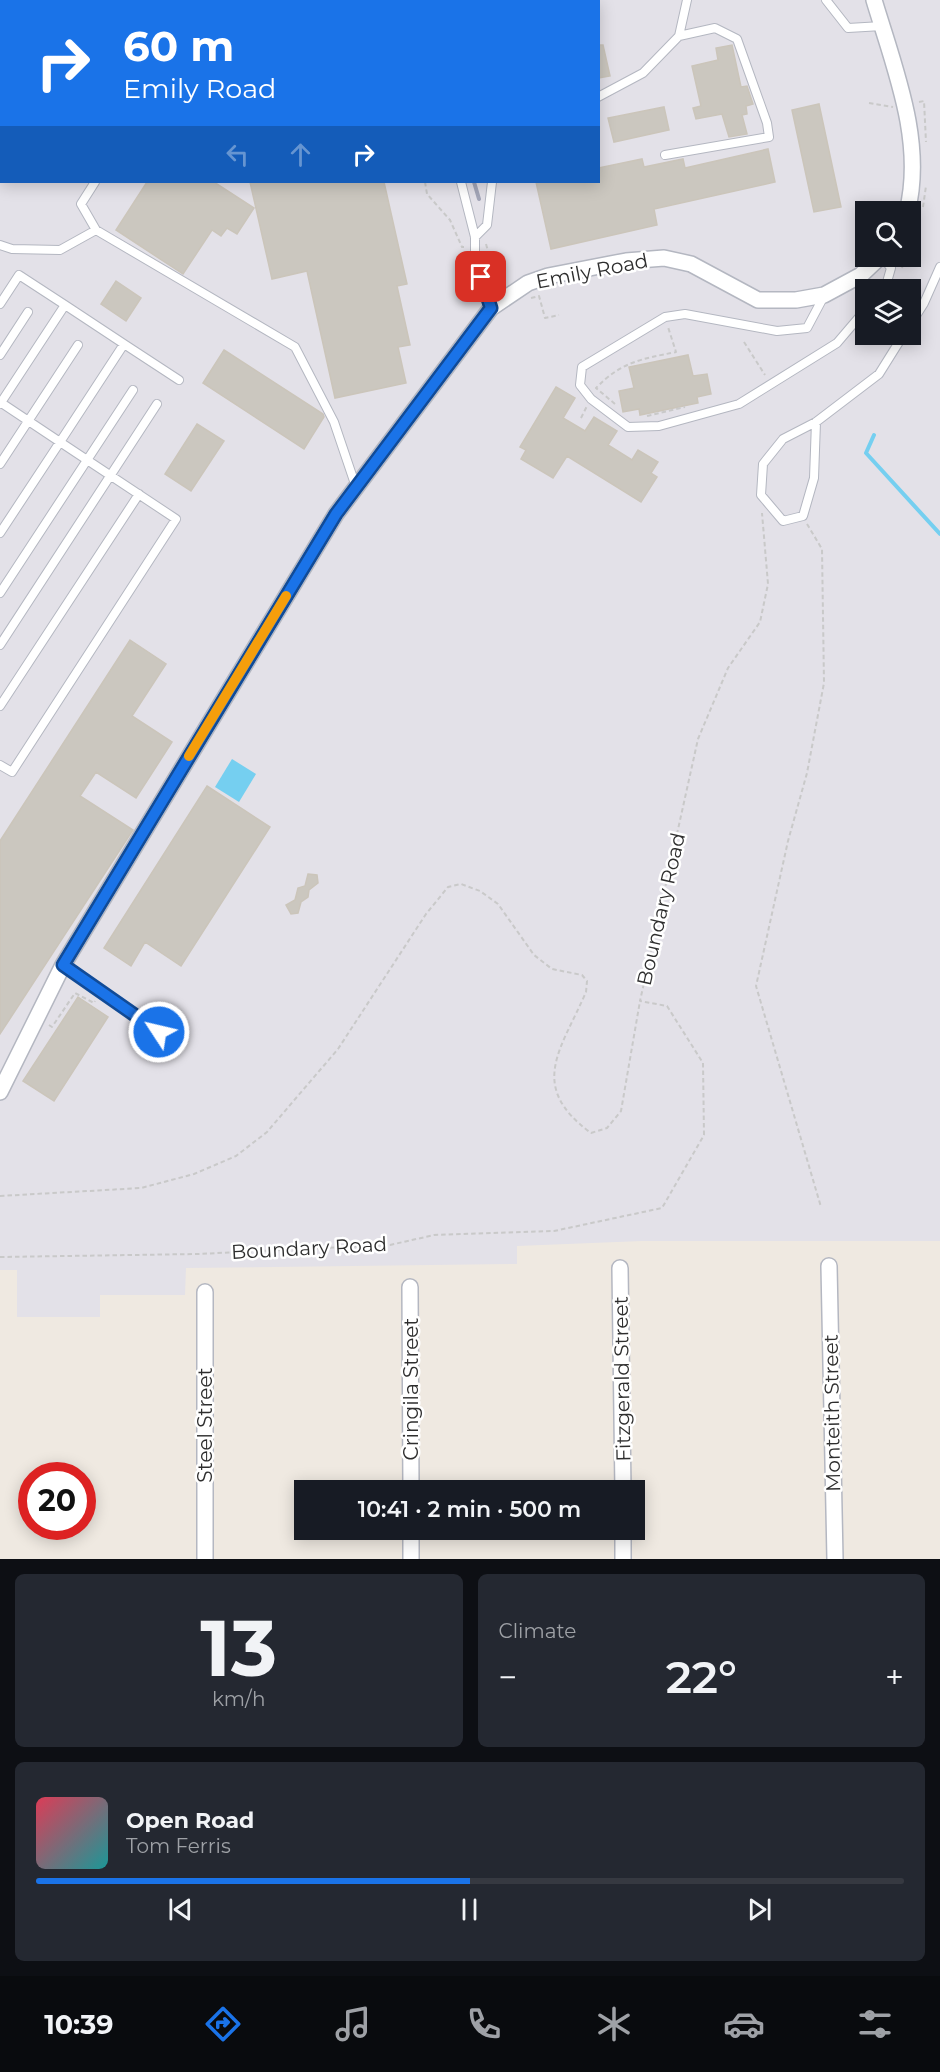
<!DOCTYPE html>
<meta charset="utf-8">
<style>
:root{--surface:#171b24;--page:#242831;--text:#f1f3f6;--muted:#9ea1a6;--line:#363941;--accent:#1a73e8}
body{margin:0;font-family:Montserrat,sans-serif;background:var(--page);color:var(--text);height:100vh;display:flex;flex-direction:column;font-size:22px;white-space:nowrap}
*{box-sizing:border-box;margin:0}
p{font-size:20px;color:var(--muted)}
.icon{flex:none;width:33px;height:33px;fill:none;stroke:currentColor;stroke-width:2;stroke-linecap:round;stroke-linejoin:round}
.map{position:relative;height:1559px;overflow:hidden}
.panel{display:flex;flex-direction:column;gap:15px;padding:15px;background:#0d0f14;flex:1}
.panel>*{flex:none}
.hud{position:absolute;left:0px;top:0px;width:600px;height:183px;box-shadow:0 3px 15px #0003;background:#1a73e8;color:#fff;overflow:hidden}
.buttons{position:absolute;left:855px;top:201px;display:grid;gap:12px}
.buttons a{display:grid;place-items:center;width:66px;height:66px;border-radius:0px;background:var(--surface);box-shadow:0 3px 15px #0003;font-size:30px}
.speed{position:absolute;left:18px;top:1462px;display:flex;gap:12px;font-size:30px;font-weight:700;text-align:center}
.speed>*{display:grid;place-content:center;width:78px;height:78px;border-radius:50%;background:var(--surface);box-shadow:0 3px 15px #0003;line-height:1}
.speed .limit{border:9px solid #d22;background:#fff;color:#111}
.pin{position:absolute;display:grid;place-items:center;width:51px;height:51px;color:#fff;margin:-26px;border-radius:12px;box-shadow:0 3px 9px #0006}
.me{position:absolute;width:66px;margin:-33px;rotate:305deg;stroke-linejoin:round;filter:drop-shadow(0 0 4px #0008)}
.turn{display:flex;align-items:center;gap:21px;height:126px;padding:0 24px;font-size:27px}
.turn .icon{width:78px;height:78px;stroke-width:2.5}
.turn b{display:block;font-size:42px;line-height:51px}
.lanes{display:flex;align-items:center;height:57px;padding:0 24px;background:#0003;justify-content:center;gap:30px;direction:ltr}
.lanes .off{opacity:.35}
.big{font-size:45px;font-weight:600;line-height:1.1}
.panel .tile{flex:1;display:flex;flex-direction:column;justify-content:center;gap:9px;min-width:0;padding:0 21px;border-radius:9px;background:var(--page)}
.panel .dial{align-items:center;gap:0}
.dial b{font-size:78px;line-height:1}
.song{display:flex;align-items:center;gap:18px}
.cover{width:72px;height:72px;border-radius:9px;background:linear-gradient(135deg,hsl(350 70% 55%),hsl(180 70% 35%))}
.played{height:6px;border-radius:3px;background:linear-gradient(90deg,var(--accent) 50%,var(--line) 50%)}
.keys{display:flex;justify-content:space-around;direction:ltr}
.heat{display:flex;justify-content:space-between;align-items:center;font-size:33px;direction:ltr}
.panel .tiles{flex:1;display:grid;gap:15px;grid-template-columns:1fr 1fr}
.tile:last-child{grid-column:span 2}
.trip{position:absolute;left:294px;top:1480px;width:351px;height:60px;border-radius:0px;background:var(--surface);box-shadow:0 3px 15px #0003;font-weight:600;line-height:60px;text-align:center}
.menu{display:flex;height:96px;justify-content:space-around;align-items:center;background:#090b0e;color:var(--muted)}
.menu .icon{width:42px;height:42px}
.menu .active{color:var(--accent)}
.menu b{font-size:27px;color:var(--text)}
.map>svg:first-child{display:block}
</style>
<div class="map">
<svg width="940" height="1559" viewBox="0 0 940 1559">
<rect width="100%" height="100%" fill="#efe9e1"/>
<path fill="#e3e1e8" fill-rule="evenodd" d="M0,0H940V1241H642L517,1246V1264L186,1268L185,1295H100V1317H17V1270H0ZM2,2H598V182H2ZM866,212H910V256H866ZM866,290H910V334H866Z"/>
<path fill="#75cff0" d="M232,759L256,774L239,802L215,787Z"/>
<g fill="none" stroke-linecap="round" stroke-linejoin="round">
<path stroke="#75cff0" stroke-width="4" d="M874,435L866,453L940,534"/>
</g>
<path fill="#cbc7bf" stroke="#cbc5ba" stroke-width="1.5" d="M598,45H603L610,76L598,78Z
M732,45L741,87L747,86L753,104L746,106L747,114L742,115L747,134L729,137L722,114L696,119L693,108L701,106L692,66L718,60L716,48Z
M819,104L841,207L814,212L792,110Z
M664,107L669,130L614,142L608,118Z
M768,149L775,182L654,209L657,225L551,249L536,182H598V168L642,159L644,167L683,159L685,168Z
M147,182H214L254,208L237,234L227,228L221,236L212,230L183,274L116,230Z
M250,182H384L407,284L397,286L410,345L398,347L406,383L335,398L307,271L272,279Z
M116,281L141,298L126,321L101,304Z
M224,350L323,414L324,417L304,449L203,383Z
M688,355L693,376L707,374L711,394L697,397L698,403L640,415L639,409L623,412L619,391L634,388L629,367Z
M556,387L575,398L563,418L585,431L594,417L617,431L608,445L632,460L638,450L658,462L651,473L657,477L641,502L567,456L553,478L521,459L526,450L520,447Z
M197,424L224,441L191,491L165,474Z
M130,640L166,664L132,716L172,742L136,798L96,772L80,796L133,830L0,1034V841Z
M207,786L270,827L181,966L145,942L131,966L104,948Z
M308,874L317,875L318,883L309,890L308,897L301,902L298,913L291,914L286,905L295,900L298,888L305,886Z
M78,997L108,1017L54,1101L23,1081Z"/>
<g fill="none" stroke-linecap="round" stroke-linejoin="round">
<g stroke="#b4b7c1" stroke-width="10">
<path id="lane" d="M186,0V2
M420,0V2
M826,0L848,28L882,26
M598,97L643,73L679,36L687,0
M665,155L769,137L767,123L737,39L715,28L679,36
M95,182L81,204L96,230L295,347L334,422L356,487
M461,182L475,237V261L491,308
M475,237L487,225L492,182
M0,245L12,249L60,250L96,230
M881,290L887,282L891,268L882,256
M824,296L807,328L777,331L685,314L665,317L582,367L580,385L591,399L628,427L659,426L739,404L837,343L866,309
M0,304L19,275L65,305
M910,325L924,303L940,267
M0,355L28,312
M0,402L60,442L0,533
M0,404L65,305L124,344
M816,422L814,478L803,516L783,521L761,495L763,464L783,439L816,422L879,374L904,334
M0,464L78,345
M0,593L133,390
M0,645L157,404
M0,706L139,494
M0,765L12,772L176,519L60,442L124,344L179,380
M63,965L159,1032"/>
</g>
<g stroke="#b4b7c1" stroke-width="18">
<path id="street" d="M874,0C894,67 925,142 907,212
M0,1092L63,965L336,514L491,308L528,283L548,276L626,261L664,258L691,264L758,300H796L824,295L861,275L881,256
M829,1266L835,1559
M620,1268L623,1491
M410,1287L411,1491
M411,1530V1559
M623,1530V1559
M205,1559V1292"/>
</g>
<path stroke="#c9c9c9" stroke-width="2" stroke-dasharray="4.5 3" stroke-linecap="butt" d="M919,102L924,101L926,142
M869,103L893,107
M425,182L427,194L450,220L462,247H464
M923,207L926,186
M910,243L918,221
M486,244L493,269L504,285
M902,268L906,256
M531,298L539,296L545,318L559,315
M744,342L765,375
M615,404L596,388C621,362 641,359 676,352L668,327
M647,416L685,407
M581,418L587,406
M807,524L822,549L824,683L807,773L788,841L756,986L821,1207
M49,1025L52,1027L75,993L94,1003L95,1001
M0,1196L141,1188L194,1174L236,1156L267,1132L338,1049L426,914L448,887L461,884L480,891L498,904L534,955L552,969L582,975L587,981L586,992C561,1050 527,1086 591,1133L607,1128L621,1111L640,1001
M0,1257L197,1254L390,1245L434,1235L554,1231L662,1208L704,1135L703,1063L667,1006L640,1001L698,739L728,668L760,622L768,584L762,513"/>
<use href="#lane" stroke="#fff" stroke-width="8"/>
<use href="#street" stroke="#fff" stroke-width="15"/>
<path stroke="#a3a6b8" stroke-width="4" d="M440,0V2
M473,0L474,2
M561,0V2
M474,182L479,199"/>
</g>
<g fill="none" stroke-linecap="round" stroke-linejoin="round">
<g stroke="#114b97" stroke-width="15">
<path id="route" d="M159,1032L63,965L336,514L491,308L481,277"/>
</g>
<use href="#route" stroke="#1a73e8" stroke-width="10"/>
<path stroke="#f59e0b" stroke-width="10" d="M189,756L286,596"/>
</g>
<g text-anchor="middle" stroke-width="5" stroke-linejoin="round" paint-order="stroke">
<g font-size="20" fill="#2e2e2e" stroke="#fff">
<text transform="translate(592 271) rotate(-11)" y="7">Emily Road</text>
<text transform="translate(661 909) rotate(-77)" y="7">Boundary Road</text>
<text transform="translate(309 1248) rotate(-3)" y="7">Boundary Road</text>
<text transform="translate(622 1379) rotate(-91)" y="7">Fitzgerald Street</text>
<text transform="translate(411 1389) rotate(-90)" y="7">Cringila Street</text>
<text transform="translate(832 1413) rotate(-91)" y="7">Monteith Street</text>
<text transform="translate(205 1425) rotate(-90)" y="7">Steel Street</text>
</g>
</g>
</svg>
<div class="buttons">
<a><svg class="icon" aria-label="search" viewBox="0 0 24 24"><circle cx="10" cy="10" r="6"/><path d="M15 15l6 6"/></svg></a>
<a><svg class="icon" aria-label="layers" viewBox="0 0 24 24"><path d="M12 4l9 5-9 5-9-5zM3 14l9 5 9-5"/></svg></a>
</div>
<div class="speed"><div class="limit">20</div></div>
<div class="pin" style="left:481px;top:277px;background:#d93025"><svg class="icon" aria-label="arrive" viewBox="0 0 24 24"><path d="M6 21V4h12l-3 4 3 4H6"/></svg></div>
<svg class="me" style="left:159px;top:1032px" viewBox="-20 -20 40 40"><circle r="17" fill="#1a73e8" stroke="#fff" stroke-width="3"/><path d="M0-11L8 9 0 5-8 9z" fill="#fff"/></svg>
<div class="trip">10:41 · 2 min · 500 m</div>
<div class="hud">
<div class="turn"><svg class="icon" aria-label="right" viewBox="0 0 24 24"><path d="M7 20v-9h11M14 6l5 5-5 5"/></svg><div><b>60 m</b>Emily Road</div></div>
<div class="lanes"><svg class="icon off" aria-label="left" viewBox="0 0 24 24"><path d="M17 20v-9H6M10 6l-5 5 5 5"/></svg><svg class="icon off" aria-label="ahead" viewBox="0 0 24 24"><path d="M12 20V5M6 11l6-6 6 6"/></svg><svg class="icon" aria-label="right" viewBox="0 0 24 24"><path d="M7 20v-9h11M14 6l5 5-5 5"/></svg></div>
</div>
</div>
<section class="panel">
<div class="tiles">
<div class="tile dial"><b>13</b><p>km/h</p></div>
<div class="tile"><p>Climate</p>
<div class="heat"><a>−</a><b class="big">22°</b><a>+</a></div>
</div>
<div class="tile">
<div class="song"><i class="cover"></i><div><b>Open Road</b><p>Tom Ferris</p></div></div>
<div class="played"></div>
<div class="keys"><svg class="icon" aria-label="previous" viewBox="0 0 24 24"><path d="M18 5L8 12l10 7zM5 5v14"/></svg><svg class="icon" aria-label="pause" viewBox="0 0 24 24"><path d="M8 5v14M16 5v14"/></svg><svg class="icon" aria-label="next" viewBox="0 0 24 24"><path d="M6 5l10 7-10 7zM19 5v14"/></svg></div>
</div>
</div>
</section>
<nav class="menu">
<b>10:39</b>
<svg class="icon active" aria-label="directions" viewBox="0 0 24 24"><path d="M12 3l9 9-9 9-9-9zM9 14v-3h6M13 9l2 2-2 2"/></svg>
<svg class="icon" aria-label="music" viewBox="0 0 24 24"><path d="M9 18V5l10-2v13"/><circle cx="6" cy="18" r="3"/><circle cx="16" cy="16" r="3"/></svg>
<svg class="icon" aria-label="phone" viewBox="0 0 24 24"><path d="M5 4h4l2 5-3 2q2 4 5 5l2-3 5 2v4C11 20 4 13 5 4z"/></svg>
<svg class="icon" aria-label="climate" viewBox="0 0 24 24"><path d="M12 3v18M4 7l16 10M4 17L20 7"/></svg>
<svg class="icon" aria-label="car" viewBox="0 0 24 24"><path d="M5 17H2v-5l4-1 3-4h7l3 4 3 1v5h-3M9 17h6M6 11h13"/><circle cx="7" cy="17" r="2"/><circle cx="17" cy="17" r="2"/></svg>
<svg class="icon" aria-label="filters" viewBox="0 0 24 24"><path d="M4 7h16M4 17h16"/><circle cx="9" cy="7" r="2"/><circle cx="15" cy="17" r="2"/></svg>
</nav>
